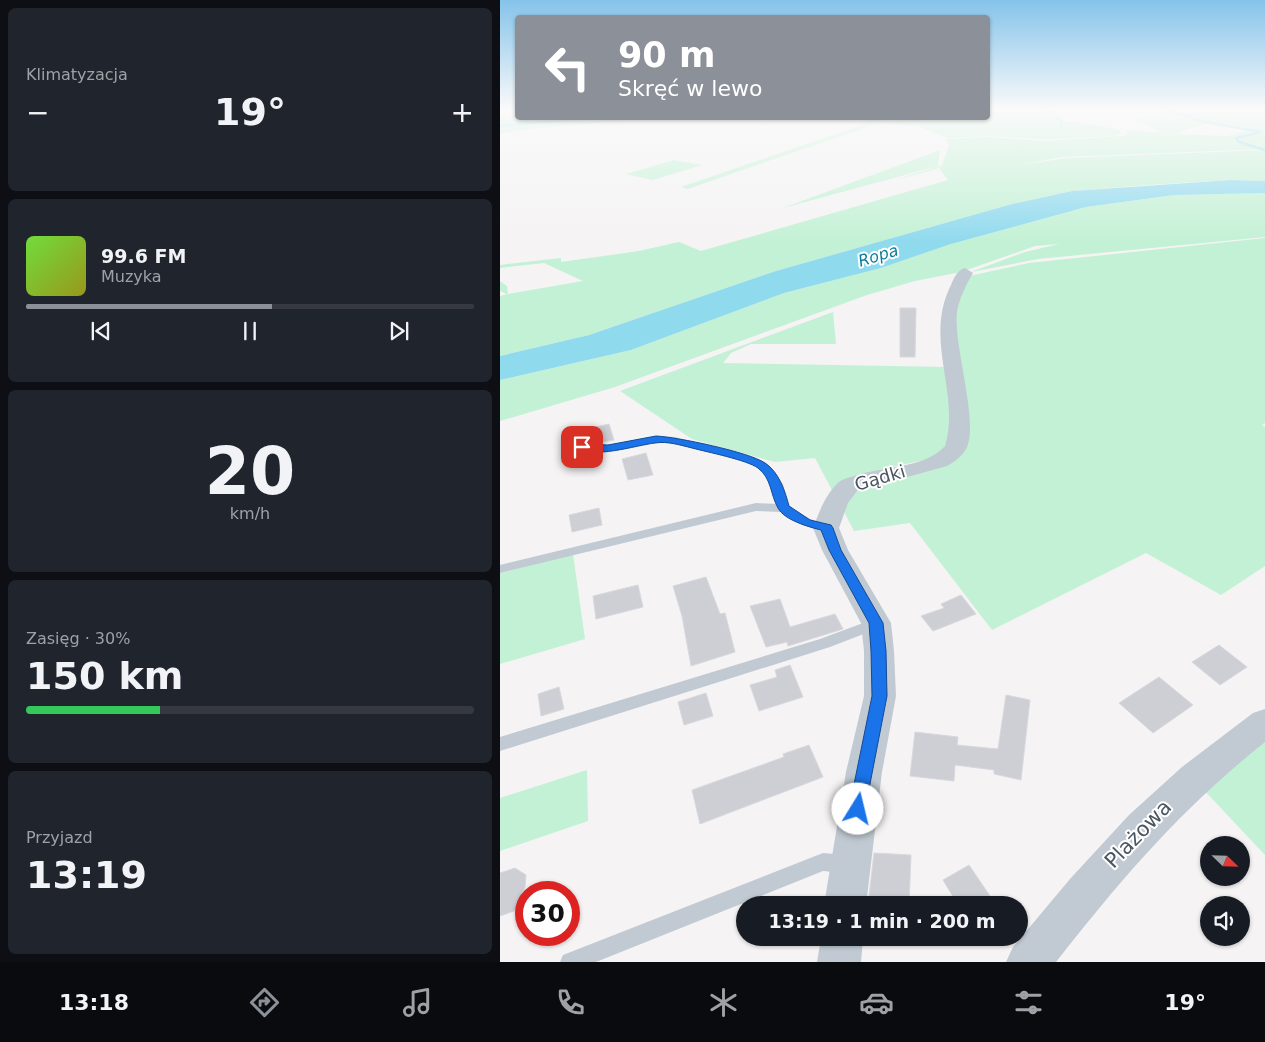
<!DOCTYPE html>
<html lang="pl">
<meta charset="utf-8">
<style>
:root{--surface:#171b24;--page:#20242c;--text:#f1f3f6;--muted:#9ea1a6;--line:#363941;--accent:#8c9099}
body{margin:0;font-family:"DejaVu Sans",sans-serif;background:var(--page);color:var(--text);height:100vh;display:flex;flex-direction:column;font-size:19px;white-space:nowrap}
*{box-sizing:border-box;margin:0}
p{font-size:16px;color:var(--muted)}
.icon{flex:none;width:28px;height:28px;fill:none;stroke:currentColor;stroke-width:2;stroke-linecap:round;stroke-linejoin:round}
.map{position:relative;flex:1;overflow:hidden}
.drawer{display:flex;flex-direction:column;gap:8px;padding:8px;background:#0d0f14;width:500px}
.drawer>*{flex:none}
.top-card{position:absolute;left:15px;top:15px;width:475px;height:105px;border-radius:5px;box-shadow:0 1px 4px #0004;background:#8c9099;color:#fff;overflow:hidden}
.needle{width:32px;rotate:113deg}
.fabs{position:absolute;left:700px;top:836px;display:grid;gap:10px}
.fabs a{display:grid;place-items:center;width:50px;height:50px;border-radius:50%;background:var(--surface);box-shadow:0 1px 4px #0004;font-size:25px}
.speed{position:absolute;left:15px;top:881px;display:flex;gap:10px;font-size:25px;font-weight:700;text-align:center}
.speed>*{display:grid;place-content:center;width:65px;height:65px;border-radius:50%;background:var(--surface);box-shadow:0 1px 4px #0004;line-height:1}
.speed .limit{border:8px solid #d22;background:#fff;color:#111}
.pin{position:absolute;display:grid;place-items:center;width:42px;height:42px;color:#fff;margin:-21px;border-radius:10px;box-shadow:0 2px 8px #0006}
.me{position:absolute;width:55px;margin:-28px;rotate:9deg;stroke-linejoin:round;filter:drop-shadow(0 0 4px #0008)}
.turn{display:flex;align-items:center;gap:18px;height:105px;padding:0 20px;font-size:22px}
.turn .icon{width:65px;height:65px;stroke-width:2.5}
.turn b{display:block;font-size:35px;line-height:42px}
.big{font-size:38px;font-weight:800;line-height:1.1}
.drawer .card{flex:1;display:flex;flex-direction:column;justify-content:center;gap:8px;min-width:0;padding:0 18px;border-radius:8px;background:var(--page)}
.drawer .dial{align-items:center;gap:0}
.dial b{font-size:65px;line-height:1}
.song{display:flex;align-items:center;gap:15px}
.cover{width:60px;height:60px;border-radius:8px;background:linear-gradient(135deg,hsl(100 70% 55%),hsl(60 70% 35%))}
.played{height:5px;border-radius:2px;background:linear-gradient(90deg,var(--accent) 55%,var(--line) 55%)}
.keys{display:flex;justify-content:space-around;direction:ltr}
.heat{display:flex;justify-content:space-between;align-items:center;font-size:28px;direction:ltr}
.charge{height:8px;border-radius:4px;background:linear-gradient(90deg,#34c759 30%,var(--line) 0)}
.trip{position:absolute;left:236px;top:896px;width:292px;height:50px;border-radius:25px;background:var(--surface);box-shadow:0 1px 4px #0004;font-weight:800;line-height:50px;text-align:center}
.menu{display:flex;height:80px;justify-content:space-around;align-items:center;background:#090b0e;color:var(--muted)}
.menu .icon{width:35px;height:35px}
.menu .current{color:var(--accent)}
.menu b{font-size:22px;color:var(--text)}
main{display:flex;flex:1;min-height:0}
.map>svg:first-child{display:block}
</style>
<main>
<section class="drawer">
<div class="card"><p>Klimatyzacja</p>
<div class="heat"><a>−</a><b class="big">19°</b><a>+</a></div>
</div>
<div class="card">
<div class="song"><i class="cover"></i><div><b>99.6 FM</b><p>Muzyka</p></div></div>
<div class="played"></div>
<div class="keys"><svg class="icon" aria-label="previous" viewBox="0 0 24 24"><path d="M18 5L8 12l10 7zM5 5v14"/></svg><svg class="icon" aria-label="pause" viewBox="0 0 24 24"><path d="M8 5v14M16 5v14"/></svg><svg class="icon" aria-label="next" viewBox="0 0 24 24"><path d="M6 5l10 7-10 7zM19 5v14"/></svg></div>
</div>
<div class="card dial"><b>20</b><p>km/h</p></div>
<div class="card"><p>Zasięg · 30%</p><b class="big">150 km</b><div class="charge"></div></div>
<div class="card"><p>Przyjazd</p><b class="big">13:19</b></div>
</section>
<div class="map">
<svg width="765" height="962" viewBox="0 0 765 962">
<rect width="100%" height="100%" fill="#f5f3f3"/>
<path fill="#c3f1d5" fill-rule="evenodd" d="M488,108H542L561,122H578L616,129L621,132L620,134L612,136L548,139L487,136L447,138L420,127L344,118H488V112L539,111L537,108Z
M627,108H736L765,115V149L562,157L518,165L567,158L765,150V181L731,180L647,185L572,191L512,204L276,271L89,335L0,356V296L7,294L0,291V281L7,286L8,294L83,281L44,263L0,268V265L61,258V262L139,251L179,242L201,251L448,180L439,168L392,181L442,165L449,145L446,139L486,137L546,141L621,136L627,135L628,132L625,130L663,133L634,119L666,115L654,110ZM706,123L743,130L746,131L728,136L673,134Z
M17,116L18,118H136C91,126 42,125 0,134V117Z
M371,122L378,123L188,189L181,187Z
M440,150L438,166L283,208Z
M174,160L202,165L153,180L126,174Z
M765,193V237L538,259L471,272L525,252L559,244L535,246L461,272L415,281L367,295L115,387L0,421V380L131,350L284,293L381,268L451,244L586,207L674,195Z
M765,238V423L762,425L765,427V566L721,595L646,553L492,630L410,523L354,531L340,504L346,495L455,458L453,313L469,276L529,263Z
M333,312L336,344H251L231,353L223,363L448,367L453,439L434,458L364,473L334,494L315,458L275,462L192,439L120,391Z
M73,554L85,639L0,664V573Z
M765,738V855L701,787Z
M87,770L88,821L0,851V798Z"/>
<path fill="#90daee" d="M731,180L765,181V193L674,195L586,207L451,244L381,268L284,293L131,350L0,380V356L89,335L276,271L512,204L572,191Z"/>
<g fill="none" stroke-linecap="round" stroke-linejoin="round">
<path stroke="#90daee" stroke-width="2.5" d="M545,108L562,121L561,127
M660,108L705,122L761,132L736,138L739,142L765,150
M0,126L91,118"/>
</g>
<path fill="#cdcfd5" stroke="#d7d9de" d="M400,308H416L415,357H400Z
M109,424L114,440L96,443L92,428Z
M146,453L153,475L128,480L122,459Z
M99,508L102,525L72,532L69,515Z
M206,577L220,614L225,613L235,652L191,666L182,616L173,586Z
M138,585L143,607L96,619L93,596Z
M461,595L476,614L433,631L421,616L444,608L441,604Z
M280,599L290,627L335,614L343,629L288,646L287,642L266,647L250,606Z
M719,645L747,667L720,685L692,662Z
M290,665L303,697L259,711L250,685L277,677L275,670Z
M659,677L693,705L653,733L619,703Z
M59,687L64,709L41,716L38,694Z
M206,693L213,716L184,725L178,702Z
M506,695L530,700L521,780L494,774V770L455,765L454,781L410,776L415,732L458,737L457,745L498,749Z
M309,745L323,777L200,824L192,790L284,757L283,754Z
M374,853L411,855L409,905H368Z
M469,865L490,896L476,905H458L443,880Z
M15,868L26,875L25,887L21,894L20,909L0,916V873Z"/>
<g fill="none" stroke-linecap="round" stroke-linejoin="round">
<path fill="#c1cad2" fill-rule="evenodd" d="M156,436L175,437L266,463L283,484L289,506L310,519L330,525L332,528L326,532L302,525L281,512L256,511L0,573V565L256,503L277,504C273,492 270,476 258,467C248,460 168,441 155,442C138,444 89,459 77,447L82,444L108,445Z
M374,619L379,620L381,624L379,628L330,647L0,751V737L320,639Z
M323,853L344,855L351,858L353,864L351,870L344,873L323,871L96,962H60L63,955Z"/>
<path fill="#c1cad2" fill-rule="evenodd" d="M465,268L473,273C466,285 459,299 457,312C453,346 480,424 466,449C462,457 454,462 447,466L357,491L348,503L339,528L348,550L391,623L394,651L396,696L382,772L366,905H324L346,772L364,696V651L361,623L322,550L313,528C319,513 325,495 337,484C341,479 348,478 354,476C382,466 424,469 445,446C461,394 423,340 451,285C454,278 457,270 465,268Z
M765,709V742C681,809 622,878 556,962H506L513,947L570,879L629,815L682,767L753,713Z
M321,938H363L361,962H317Z"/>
</g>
<linearGradient id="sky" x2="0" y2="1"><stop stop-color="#85c3ea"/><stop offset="0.45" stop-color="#fafafa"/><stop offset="1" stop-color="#fafafa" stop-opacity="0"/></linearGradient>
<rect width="765" height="242" fill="url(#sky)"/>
<path fill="#1a73e8" stroke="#114b97" d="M156,436C177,437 249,452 265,463C279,472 285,491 289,506L310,520L331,525L333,528L341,550L383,623L386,651L387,696L364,815L358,817L351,815L349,809L372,696L371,651L369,623L329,550L321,530C309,527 284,520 278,508C270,494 272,479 258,468C247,460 207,452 192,448C180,445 168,441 155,443C137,445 91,460 77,447L82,444L108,445Z"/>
<g text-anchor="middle" stroke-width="4" stroke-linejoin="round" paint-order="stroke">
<g font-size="16" font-style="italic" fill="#0c7c9b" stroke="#fff">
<text transform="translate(378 255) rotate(-17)" y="6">Ropa</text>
</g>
<g font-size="18" fill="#4a5661" stroke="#fff">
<text transform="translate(380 478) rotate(-16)" y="6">Gądki</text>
</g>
<g font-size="21" fill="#4a5661" stroke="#fff">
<text transform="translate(638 834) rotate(-46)" y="7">Plażowa</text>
</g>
</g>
</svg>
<div class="fabs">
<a><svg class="needle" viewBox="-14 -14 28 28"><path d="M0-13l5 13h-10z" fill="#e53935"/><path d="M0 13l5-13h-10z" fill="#9ea1a6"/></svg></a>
<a><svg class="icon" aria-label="sound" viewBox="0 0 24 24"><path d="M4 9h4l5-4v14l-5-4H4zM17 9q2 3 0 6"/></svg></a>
</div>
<div class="speed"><div class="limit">30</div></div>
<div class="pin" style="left:82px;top:447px;background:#d93025"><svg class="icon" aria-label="arrive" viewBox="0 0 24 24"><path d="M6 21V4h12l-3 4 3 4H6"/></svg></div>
<svg class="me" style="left:358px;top:809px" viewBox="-20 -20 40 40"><circle r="19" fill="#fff"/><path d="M0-13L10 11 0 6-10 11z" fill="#1a73e8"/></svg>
<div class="trip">13:19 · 1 min · 200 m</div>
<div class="top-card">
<div class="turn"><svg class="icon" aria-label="left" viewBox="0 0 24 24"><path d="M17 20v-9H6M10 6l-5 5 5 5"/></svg><div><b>90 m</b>Skręć w lewo</div></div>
</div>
</div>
</main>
<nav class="menu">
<b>13:18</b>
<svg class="icon current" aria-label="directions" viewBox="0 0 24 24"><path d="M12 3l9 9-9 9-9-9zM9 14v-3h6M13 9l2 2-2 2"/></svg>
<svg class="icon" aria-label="music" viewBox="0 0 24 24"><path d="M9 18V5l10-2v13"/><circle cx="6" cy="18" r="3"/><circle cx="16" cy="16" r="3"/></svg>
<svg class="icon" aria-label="phone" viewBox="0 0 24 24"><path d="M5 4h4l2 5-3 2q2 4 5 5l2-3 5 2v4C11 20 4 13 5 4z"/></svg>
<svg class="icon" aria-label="climate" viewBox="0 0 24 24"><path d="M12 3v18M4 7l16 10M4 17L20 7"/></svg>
<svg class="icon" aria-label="car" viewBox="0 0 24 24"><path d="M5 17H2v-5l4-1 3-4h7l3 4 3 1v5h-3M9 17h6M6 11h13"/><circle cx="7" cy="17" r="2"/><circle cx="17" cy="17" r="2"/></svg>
<svg class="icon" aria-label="filters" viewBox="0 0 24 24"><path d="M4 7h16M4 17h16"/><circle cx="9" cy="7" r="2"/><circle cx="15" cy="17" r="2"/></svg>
<b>19°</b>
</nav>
